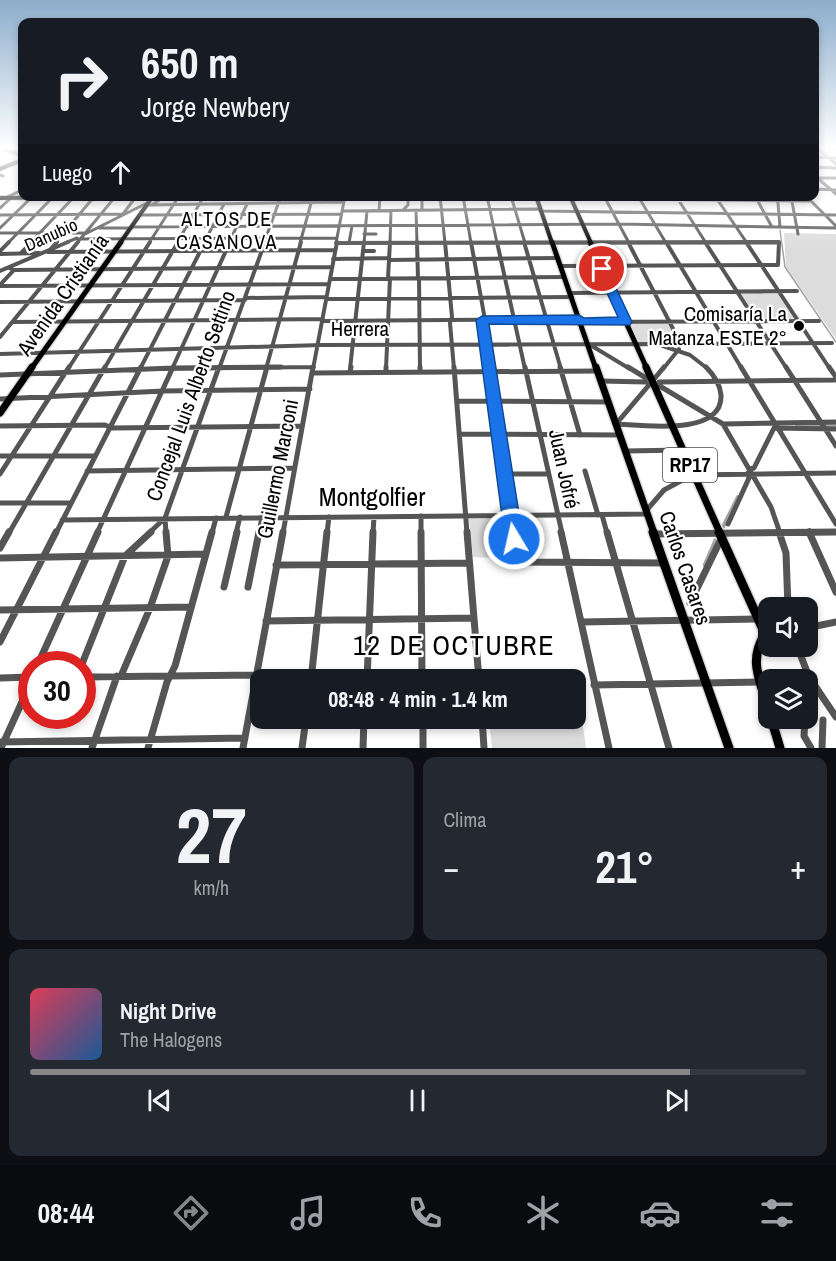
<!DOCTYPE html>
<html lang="es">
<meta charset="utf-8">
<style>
:root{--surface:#171b24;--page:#242831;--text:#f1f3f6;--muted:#9ea1a6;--line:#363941;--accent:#858687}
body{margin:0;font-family:"Archivo Narrow",sans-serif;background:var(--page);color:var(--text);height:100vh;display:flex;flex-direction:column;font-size:22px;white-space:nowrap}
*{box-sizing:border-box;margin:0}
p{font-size:20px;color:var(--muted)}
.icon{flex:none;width:33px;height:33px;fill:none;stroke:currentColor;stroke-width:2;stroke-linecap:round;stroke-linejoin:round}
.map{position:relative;height:748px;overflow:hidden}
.panel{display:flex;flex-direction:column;gap:9px;padding:9px;background:#0d0f14;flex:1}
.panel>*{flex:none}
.top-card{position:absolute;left:18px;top:18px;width:801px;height:183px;border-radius:12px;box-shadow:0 3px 9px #0003;background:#171b24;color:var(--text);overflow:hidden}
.buttons{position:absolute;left:758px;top:597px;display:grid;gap:12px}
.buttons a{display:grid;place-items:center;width:60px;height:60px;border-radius:12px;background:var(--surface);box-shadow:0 3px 9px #0003;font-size:30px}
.speed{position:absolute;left:18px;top:651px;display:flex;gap:12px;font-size:30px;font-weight:700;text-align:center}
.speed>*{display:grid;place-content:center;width:78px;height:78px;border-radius:50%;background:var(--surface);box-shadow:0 3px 9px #0003;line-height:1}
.speed .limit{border:9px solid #d22;background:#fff;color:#111}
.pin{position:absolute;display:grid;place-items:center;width:51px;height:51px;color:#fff;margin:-26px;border:3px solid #fff;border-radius:50%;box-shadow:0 2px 6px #0007}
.me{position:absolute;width:66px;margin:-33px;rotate:351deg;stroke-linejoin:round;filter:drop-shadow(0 0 4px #0008)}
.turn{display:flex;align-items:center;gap:21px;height:126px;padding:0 24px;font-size:27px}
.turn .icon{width:78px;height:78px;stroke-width:2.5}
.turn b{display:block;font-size:42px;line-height:51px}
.then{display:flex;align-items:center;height:57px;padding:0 24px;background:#0003;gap:12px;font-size:22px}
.big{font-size:45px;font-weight:700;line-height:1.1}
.panel .widget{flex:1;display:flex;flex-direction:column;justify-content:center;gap:9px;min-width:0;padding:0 21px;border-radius:12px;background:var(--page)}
.panel .dial{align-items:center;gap:0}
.dial b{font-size:78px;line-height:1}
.song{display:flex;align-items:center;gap:18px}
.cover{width:72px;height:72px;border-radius:9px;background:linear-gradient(135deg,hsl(350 70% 55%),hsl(210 70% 35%))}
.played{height:6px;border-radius:3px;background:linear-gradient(90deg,var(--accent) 85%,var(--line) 85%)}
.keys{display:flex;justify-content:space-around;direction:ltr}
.heat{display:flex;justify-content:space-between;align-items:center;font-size:33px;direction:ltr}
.panel .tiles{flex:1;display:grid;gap:9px;grid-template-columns:1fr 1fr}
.widget:last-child{grid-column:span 2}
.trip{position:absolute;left:250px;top:669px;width:336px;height:60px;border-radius:12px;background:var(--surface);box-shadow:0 3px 9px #0003;font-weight:700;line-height:60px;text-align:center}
.menu{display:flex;height:96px;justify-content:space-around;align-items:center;background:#090b0e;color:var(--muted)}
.menu .icon{width:42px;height:42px}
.menu .active{color:var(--accent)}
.menu b{font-size:27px;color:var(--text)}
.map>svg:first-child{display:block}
</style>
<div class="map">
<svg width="836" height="748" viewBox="0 0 836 748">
<rect width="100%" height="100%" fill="#fff"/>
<path fill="#dcdcdc" d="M784,233L836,234V339L786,267Z
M740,293H777L796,319L758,320Z
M628,323H669L678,343H638Z
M509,518L514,559L473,557L469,519Z
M568,719H582L586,748H492L489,719Z"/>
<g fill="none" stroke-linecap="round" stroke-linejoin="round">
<path stroke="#a3a3a3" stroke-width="1.5" d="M780,230L785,267L836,342"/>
<path stroke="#a3a3a3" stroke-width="4" d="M797,426L821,425
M826,426H836
M723,527L738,497"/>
<path stroke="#a3a3a3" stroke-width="4.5" d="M705,565L716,540"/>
<g stroke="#dbdbdb" stroke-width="6">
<path id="major-far3" d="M0,148L22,155
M0,169L22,160
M536,196L552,243
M570,196L591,243
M0,198L153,196
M120,243L153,196"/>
</g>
<g stroke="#dbdbdb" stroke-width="8">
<path id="major-far2" d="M552,242L596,369
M590,242L647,369
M31,369L121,242"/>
</g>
<g stroke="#dbdbdb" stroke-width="10">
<path id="major-far1" d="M596,367L654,533
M646,367L720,533
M0,413L32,367"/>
</g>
<g stroke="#dbdbdb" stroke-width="12">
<path id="major" d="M653,532L729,748
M719,532L765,634C748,661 760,679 768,708
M771,718L780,748"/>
</g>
<path stroke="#555" stroke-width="3" d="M817,148L836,164
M817,148L836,149
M814,157L836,158
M814,167L836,168
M0,175L3,176
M814,175L836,194
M818,178H836
M814,189L836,190
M422,196V210
M440,196L445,243
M463,196L471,243
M487,196L497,243
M511,196L525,243
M604,196L629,243
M638,196L666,243
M676,196L706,243
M715,196L747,243
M755,196L772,227
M774,196L778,203L780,227
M791,196L798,234
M806,196L836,226
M7,197L22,190
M536,198L811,201
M147,205L344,202
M152,205L165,196
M0,208L12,197
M403,210L408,205V196
M416,210L417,243
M342,211L540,209
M379,211L380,196
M540,211L836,215
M123,214L135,198
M0,215L123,214
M141,215L341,214
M132,227L619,224L836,228
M0,228L32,197
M99,228H131
M0,233H87
M85,234L147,203
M364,234H376
M75,239L337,238
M8,243L53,197
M30,243L74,197
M55,243L94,197
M65,243L77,238
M77,243L115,197
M149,243L179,196
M177,243L204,196
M204,243L224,204
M229,243L247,204
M264,243L281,196
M300,243L313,196
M336,243H779
M336,243L345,196
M349,243L352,226
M364,243L367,211
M390,243L391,211"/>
<path stroke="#555" stroke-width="4" d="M57,242L48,252L335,250
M417,242L418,278
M445,242L452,317L450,323L454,369
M471,242L485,320
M497,242L525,369
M524,242L561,369
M628,242L681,344
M666,242L742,369
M705,242L787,369
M746,242L830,369
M336,243L779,242L778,265L560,266
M0,251L9,242
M363,251H374
M21,253L32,242
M0,254L39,253
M333,259L389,258
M389,260L557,258
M9,268L14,270L332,267
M0,271L68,242
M388,278L390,242
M419,278L420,369
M330,279L564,277
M0,285L14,270
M0,286L329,284
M570,293L797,291
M245,298L327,297
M326,299L572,297
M0,302L245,300
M482,320L489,369
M323,321L579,319
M12,322L323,319
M580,322L819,321
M0,337L78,242
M681,344L832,343
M592,346L630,369
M0,354L322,345L657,344L690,355L708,369
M68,369L150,242
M104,369L178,242
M140,369L205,242
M155,369L314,367
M172,369L230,242
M219,369L265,242
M266,369L301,242
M313,369L337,242
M350,369L364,242
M386,369L390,278
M663,369L679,349"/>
<path stroke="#555" stroke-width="5" d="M420,367V371
M454,367L467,533
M489,367L514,533
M525,367L562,533
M560,367L580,435
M628,367L646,378
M741,367L836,524
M786,367L836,446
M829,367L836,377
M386,371V367
M350,372L351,367
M313,373L597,371
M0,375L173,368L281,367
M655,378L664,367
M601,381L646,382
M659,382L836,380
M658,385L723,424L836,422
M0,399L163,391L310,389
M457,401L608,402
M616,424C642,425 723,437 721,395C720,384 714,375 706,367
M616,424L649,385
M723,424L771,507L780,533
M0,426L105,425L112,428L302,426
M459,434L619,435
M625,451L683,450
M0,456H94
M750,469L754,468L774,428L836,429
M87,471L294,468
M585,471L598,515
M0,474L69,367
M504,474H548
M0,503H70
M646,511L664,490L692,475L836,473
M602,515L607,533
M421,516V533
M226,517L267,367
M62,520L647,514
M728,524L749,478L748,473
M9,533L105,367
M56,533L141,367
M97,533L173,367
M149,533L165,518
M166,533L165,518L219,367
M212,533L216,518
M236,533L240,517
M259,533L262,517
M283,533L313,367
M327,533L329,517
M373,533L374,517
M724,533L836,532"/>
<path stroke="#555" stroke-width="7" d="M421,532L422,680
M467,532L479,680
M513,532L518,562L664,563
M561,532L609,748
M607,532L669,748
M779,532L786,553L788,608
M809,532L836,592
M654,534L836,532
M0,548L9,532
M0,558L206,554
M276,565L469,563
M224,587L237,532
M248,587L259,532
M690,603L721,539
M0,610L190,607
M266,621L474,618
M581,622L758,619
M807,628L836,622
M0,642L56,532
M797,646L809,677L836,717
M38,664L98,532
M82,664L125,556L151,532
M121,676L150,608L168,556L166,532
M82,677L256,675
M0,678L32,677
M311,680L327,532
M367,680L373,532
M594,685L760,682
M423,718V748
M482,718L484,748
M805,718L804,736L811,748
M0,742L245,738
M1,748L32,680
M92,748L117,676
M148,748L167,682L175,666L212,532
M243,748L283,532
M302,748L306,718
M363,748L364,718
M822,748L823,720"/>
<use href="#major-far3" stroke="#000" stroke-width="4"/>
<use href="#major-far2" stroke="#000" stroke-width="5"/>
<use href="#major-far1" stroke="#000" stroke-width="7"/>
<use href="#major" stroke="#000" stroke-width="9"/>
</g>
<linearGradient id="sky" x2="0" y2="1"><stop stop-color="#8cadcc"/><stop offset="0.59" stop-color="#fff"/><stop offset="1" stop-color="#fff" stop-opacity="0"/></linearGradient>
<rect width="836" height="251" fill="url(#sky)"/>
<path fill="#1a73e8" stroke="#114b97" stroke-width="1.5" d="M602,266L607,269L632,322L630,325L489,324L523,539L521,545L514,548L508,545L505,539L476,320L482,316L579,315L584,318L618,317L596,269Z"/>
<circle fill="#000" stroke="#fff" stroke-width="2" cx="799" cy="326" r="6"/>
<g text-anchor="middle" stroke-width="4.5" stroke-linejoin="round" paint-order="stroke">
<g font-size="18" fill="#000" stroke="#fff">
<text transform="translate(51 235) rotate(-24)" y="6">Danubio</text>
</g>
<g font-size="20" letter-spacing="1.5" fill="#000" stroke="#fff">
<text x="227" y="226">ALTOS DE<tspan x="227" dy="23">CASANOVA</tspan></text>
</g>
<rect fill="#fff" stroke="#4c4c4c" stroke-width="1.5" x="663" y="448" width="54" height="34" rx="4.5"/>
<g font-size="20" font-weight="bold" fill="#000">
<text x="690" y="472">RP17</text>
</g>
<g font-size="21" fill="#000" stroke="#fff">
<text transform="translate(63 295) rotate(-55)" y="7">Avenida Cristianía</text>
<text x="360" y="336">Herrera</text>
<text transform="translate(191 396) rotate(-70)" y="7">Concejal Luis Alberto Settino</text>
<text transform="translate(278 469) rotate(-79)" y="7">Guillermo Marconi</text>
<text transform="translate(564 469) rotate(78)" y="7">Juan Jofré</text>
<text transform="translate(685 568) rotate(71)" y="7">Carlos Casares</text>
</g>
<g font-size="21" fill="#000" stroke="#fff" text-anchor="end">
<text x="787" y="321">Comisaría La<tspan x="787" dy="24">Matanza ESTE 2°</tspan></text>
</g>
<g font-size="26" fill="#000" stroke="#fff">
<text x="372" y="506">Montgolfier</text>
</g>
<g font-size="28" letter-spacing="1.5" fill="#000" stroke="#fff">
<text x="454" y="655">12 DE OCTUBRE</text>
</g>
</g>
</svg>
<div class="buttons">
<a><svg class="icon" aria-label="sound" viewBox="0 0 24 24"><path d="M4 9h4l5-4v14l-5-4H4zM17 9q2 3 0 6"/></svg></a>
<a><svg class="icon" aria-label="layers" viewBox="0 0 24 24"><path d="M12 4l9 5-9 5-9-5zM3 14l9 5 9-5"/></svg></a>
</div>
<div class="speed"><div class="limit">30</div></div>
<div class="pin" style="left:602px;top:269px;background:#d93025"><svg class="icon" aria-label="arrive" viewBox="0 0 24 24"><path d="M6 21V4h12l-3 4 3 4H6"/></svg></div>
<svg class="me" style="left:514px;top:539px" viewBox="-20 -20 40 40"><circle r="17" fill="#1a73e8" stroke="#fff" stroke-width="3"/><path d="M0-11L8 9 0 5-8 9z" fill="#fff"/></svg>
<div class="trip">08:48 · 4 min · 1.4 km</div>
<div class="top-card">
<div class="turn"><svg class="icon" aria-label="right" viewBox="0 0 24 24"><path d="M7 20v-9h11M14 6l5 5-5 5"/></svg><div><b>650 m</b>Jorge Newbery</div></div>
<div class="then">Luego<svg class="icon" aria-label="ahead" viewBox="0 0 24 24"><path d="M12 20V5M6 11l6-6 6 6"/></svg></div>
</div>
</div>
<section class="panel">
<div class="tiles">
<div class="widget dial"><b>27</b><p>km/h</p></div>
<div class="widget"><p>Clima</p>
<div class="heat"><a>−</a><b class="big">21°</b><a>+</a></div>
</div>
<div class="widget">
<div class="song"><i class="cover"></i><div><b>Night Drive</b><p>The Halogens</p></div></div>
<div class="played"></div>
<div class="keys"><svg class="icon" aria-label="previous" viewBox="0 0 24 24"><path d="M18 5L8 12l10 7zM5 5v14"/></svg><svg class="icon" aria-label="pause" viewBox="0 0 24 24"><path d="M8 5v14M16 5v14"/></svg><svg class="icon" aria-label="next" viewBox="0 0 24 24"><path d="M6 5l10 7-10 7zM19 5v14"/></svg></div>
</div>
</div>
</section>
<nav class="menu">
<b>08:44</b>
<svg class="icon active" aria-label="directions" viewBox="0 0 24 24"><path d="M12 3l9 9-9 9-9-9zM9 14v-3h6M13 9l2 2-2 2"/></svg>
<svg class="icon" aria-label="music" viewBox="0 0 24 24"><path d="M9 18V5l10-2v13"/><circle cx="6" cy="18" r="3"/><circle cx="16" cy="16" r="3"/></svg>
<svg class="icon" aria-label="phone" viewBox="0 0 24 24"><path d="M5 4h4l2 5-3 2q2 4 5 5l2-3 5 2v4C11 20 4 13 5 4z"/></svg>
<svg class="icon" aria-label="climate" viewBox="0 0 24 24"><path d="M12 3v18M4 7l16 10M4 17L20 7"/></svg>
<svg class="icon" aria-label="car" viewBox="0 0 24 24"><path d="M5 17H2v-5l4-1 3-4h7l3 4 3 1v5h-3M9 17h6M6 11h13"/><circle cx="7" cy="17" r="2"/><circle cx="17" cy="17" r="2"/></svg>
<svg class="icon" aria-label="filters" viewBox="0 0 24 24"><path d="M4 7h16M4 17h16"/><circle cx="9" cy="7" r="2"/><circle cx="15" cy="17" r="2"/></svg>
</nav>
